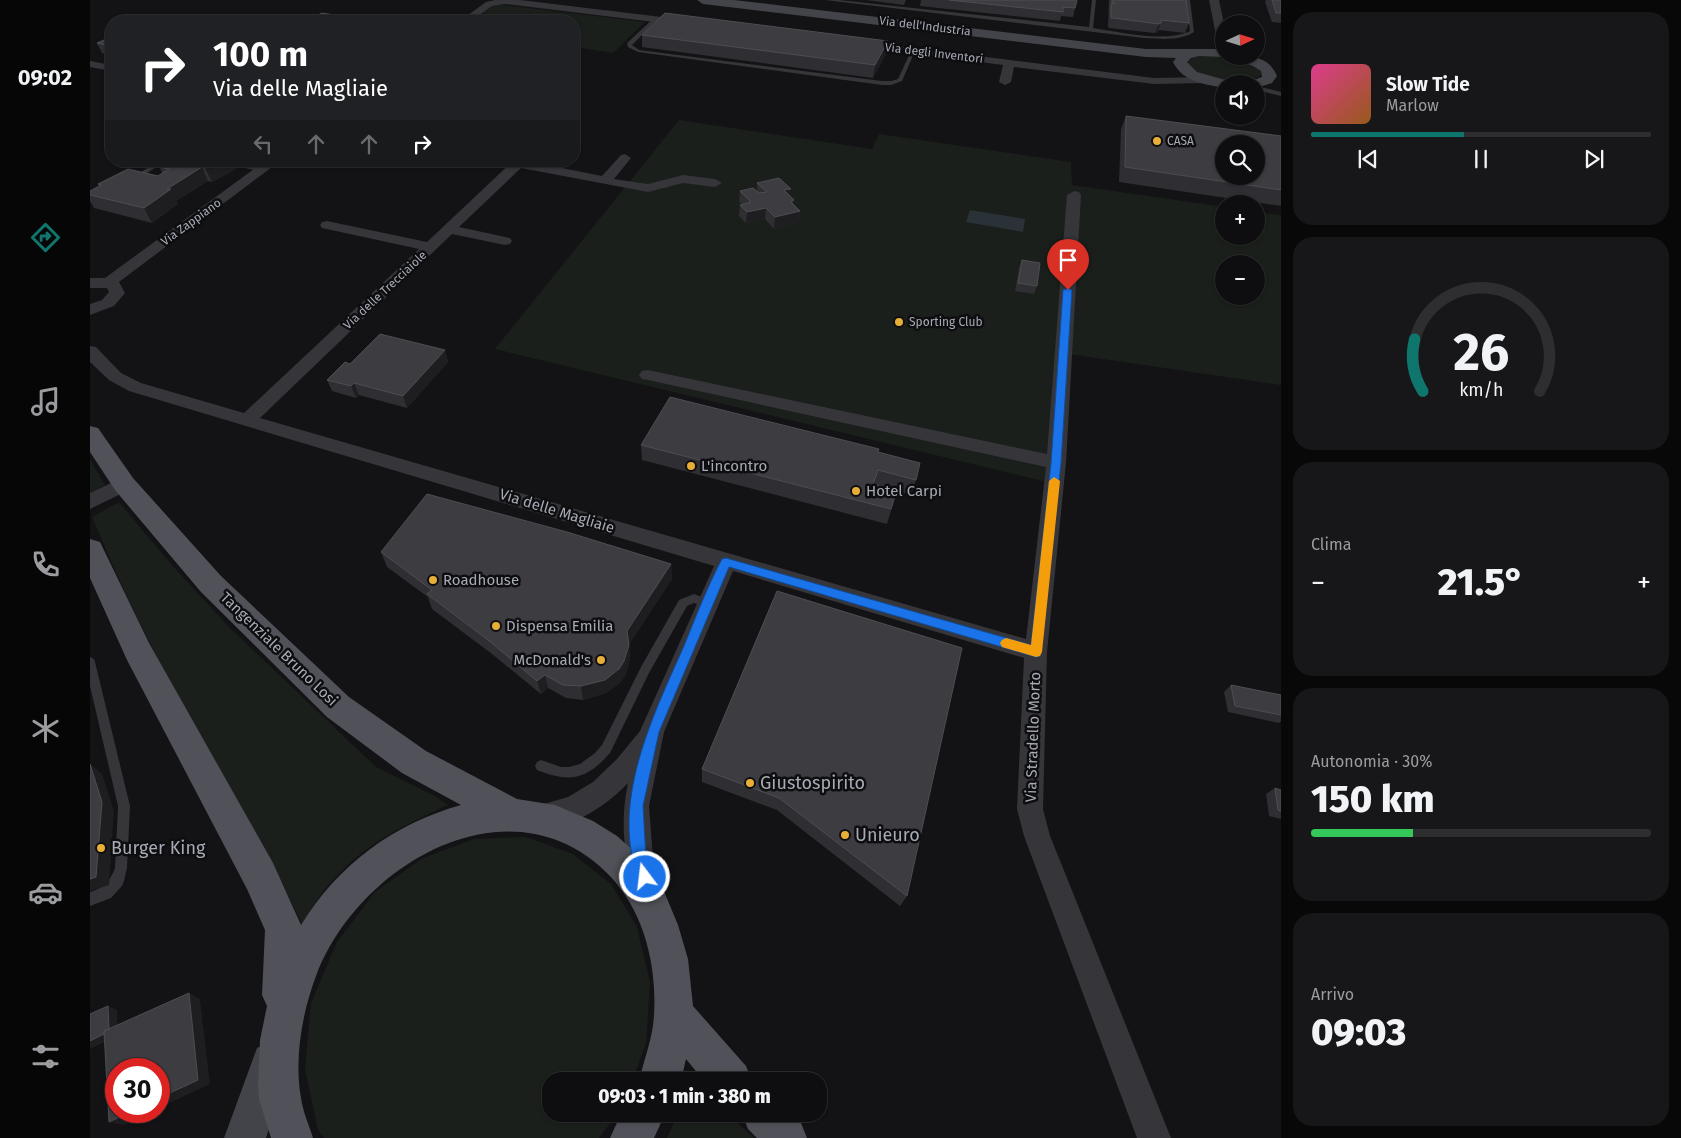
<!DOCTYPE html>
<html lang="it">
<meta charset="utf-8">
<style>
:root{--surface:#0e0e10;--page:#171719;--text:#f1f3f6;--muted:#9b9c9f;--line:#2e2e30;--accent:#0f766e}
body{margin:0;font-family:"Fira Sans",sans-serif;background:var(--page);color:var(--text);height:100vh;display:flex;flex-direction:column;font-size:19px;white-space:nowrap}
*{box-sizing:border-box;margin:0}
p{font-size:16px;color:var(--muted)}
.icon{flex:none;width:28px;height:28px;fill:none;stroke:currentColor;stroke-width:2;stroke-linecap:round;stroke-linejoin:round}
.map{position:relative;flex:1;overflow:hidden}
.panel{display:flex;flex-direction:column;gap:12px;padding:12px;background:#080809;width:400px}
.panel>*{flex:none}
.hud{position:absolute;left:15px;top:15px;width:475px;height:152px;border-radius:20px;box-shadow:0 1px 4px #0004,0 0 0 1px var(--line);background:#202124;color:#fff;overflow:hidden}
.needle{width:32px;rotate:86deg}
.fabs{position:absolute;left:1125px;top:15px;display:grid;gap:10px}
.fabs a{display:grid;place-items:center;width:50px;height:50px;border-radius:50%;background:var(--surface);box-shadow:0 1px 4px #0004,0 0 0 1px var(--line);font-size:25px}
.speed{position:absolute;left:15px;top:1058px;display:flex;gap:10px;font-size:25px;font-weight:700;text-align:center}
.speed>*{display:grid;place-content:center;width:65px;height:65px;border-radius:50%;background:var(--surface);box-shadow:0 1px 4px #0004,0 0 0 1px var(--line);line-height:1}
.speed .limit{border:8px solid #d22;background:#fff;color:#111}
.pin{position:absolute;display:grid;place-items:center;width:42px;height:42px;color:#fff;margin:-51px -21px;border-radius:50% 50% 50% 0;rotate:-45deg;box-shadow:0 0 5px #0007}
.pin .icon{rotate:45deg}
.me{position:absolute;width:55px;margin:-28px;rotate:345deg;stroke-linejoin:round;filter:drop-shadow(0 0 4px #0008)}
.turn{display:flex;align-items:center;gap:18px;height:105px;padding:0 25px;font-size:22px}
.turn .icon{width:65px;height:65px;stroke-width:2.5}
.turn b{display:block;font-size:35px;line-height:42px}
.lanes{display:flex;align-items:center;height:48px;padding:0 25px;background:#0003;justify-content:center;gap:25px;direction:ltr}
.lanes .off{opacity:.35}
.big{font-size:38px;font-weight:800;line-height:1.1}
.panel .card{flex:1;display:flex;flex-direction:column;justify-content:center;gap:8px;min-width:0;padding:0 18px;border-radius:20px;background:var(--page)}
.panel .dial{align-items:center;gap:0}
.dial svg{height:130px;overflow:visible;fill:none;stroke:var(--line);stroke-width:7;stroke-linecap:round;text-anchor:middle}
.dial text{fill:var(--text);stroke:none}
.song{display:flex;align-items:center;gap:15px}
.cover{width:60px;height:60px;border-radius:8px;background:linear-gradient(135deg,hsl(330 70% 55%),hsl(30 70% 35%))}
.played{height:5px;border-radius:2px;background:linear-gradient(90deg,var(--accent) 45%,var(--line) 45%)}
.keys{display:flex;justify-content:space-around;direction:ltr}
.heat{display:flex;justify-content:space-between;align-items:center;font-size:28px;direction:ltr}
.charge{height:8px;border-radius:4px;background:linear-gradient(90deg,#34c759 30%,var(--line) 0)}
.trip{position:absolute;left:452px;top:1072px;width:285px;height:50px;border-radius:20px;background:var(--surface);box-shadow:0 1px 4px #0004,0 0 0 1px var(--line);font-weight:800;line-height:50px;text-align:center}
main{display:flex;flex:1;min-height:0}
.menu{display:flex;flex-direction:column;width:90px;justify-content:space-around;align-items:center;background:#060606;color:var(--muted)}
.menu .icon{width:35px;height:35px}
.menu .on{color:var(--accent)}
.menu b{font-size:22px;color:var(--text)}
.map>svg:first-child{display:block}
</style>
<main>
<nav class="menu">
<b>09:02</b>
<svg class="icon on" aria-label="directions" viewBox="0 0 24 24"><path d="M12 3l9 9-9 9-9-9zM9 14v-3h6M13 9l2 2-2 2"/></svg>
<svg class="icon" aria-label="music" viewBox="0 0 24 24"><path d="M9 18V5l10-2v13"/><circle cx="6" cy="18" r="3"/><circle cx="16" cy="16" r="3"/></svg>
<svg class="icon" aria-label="phone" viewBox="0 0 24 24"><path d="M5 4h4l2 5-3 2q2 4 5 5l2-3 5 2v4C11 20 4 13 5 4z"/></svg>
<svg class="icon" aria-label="climate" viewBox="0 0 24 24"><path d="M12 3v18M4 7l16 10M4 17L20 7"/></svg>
<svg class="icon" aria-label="car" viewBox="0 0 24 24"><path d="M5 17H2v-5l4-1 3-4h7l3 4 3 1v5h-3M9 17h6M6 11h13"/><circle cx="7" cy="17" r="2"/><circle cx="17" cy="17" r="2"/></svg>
<svg class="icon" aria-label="filters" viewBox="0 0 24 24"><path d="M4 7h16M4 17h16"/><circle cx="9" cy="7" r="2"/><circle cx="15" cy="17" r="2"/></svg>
</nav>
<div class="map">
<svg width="1191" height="1138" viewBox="0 0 1191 1138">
<rect width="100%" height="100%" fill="#131315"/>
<path fill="#1a1f1b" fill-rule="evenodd" d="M405,4L555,22L523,53L484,47V28L486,25H484V21H457L392,13Z
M1114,55C1136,56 1153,58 1171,71V75C1157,88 1120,80 1105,71C1102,70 1099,65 1097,62L1105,56Z
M589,120L782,149L789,134L981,162L982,185L1134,207V236H1166V212L1191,215V385L979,354L965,484L405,349ZM1134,264H1166V296H1134Z
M0,460L15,485L0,493Z
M29,502L81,564L139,627L286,767L345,796L358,805C292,835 250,858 212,924C173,839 122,760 78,678C50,625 25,572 2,517Z
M436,837L483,854L521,884L547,927L560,982L556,1044L542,1081H461V1114H527L509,1138H234L228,1130L215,1069L221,1003L247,942L285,892L333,858L384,839Z
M588,1114H638L664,1138H577Z"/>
<path fill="#2a3238" d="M880,210L935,219L933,232L876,222Z"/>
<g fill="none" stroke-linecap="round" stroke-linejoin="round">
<path fill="#35353a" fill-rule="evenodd" d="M735,0H749L999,27L1002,0H1006L1003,28C1030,32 1075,43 1100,31L1096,0H1100L1104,32C1090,41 1071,39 1054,38Z
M564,18L568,19L542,45L549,50L792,81H801L808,79L821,51L823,50L825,51L812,81L801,85H792L548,52L538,47L537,43Z
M1166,86L1191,92V96L1166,90Z
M68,161H76L44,181L39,180Z
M126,161H139L175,170L172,172Z
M604,594L622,601L623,604L622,607L618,608L604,603L597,606L559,673L520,753C496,780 480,783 447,770L445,766L447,762L451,760L471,767H479L490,764L505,753L512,745L551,667L589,600Z
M0,657L4,659L5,662L40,806L37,868L34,881L32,886L21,898L0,906V892C13,888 20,882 25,868L28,806L0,686Z"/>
<path fill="#35353a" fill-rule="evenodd" d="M405,0H430L597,20L602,23L597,26L415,4L402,6L381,21H370L396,2Z
M1119,0H1129L1134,24V45L1127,40Z
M769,41L1064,78L1116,77L1122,80L1116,83L1064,84L924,67L921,82L915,85L909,82L913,65L765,46L764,44Z
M0,61L21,65V71L0,67Z
M535,154L541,158L524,179L558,184L593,175L625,179L632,183L625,187L593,183L558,192L431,168L369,227L420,238L422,241L420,244L415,245L362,234L170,418L936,639L956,467L558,380L552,379L549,375L552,371L558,370L957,454L977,195L984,191L989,192L991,195L976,463L957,652L953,809L960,836L973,868L1081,1138H1047L934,836L927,809L934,658L643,571L574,732L559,806L563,858L571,883L567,893L557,897L547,893C533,858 530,820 538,783C518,805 470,838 440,826L436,817L440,808L478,797L503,782L527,759L550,731L624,566L39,391L19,380L0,362V346L6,347L31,373L51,383L154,413L329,249L232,228L230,225L232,222L237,221L337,242L423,161H437L512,176L531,155Z
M175,161H190L29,282L35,293L24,306L0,315V304L12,300L19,292L17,288H0V278H15Z
M34,477L41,479L44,484L41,489L0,509V493Z"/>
<path fill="#43444a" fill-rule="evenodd" d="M607,0H644L1056,49H1134V56H1137L1134,57L1109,56L1101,58L1097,62L1107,72L1139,81L1141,84H1134V88C1114,84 1093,82 1083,62L1086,58L1056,57L613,4Z
M1142,56C1161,56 1179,56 1187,76L1182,83L1166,88V84H1159L1161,81L1172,77L1171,71L1163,66L1144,59Z
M181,1042L195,1048L201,1062L176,1138H134L167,1048Z"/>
<path fill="#515259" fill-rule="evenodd" d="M0,426L8,428L43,478L131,576L259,697L336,751L427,799L465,805L503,821L527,836L548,855L573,889L588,925L598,959L603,1006L656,1066L662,1081H614L596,1059L591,1081H549C554,1059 563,1038 564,1015C567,965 554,911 519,875C421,775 268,864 226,976C212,1013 204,1059 211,1098C213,1112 219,1125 223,1138H181L169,1099L168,1086L170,1040L177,1006L172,995L175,930L157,889L37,660L0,578V539L10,542L59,643L183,863L211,925C248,865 303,824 371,805L312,773L237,717L111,592L25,490L0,452Z
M531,1114H575L564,1138H520Z
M652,1114H702L711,1123L717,1138H667L658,1129Z"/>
</g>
<path fill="#2f2f33" d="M776,0H816L814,5Z
M831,0H987L985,8L983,17L971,16L970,21L830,6Z
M1019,0H1096L1099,23L1095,33L1069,30L1067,33H1065L1019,28L1018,27Z
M1176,0H1191V23L1182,22L1175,2Z
M552,35L796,54L783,78L552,47Z
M21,37V55L12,53L7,43Z
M1036,116L1191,136V206L1029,182L1031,129Z
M65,161H143L146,169L122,182L118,181L86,201L88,204L62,223L4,208L0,201V191L9,186L8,184L68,176L72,173L70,168H68Z
M667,183L700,196L704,205L710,211L709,222L684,229L675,219L656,223L649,216L650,205L652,204L649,202L650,191H667Z
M932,260L947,286L944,294L925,291L929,268Z
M355,350L358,362L317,408L269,395L266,398L242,391L237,380L260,364Z
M551,445L788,452L826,480L821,495L807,491L797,524L552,460Z
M291,552L581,564L582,579L539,644L540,659L536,674L530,683L516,693L493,700L476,698L458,688L451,694L402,654L342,609L338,597L297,567Z
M687,591L817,896L810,906L687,810L612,782V769Z
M1141,685L1191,695V721L1189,723L1138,712L1134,692Z
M1185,788L1191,790V819L1179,816L1176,794Z"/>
<path fill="#1e1e21" d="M257,17L258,21H249Z
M1071,23L1067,33H1065L1069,24Z
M798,41L796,54L783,78L785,65Z
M128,161H143L146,169L122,182L115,168Z
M112,167L118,181L86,201L88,204L62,223L54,208L77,189Z
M701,189L700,200L694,190Z
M676,208L675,219L656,223L657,212Z
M710,211L709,222L684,229L685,217Z
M355,350L358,362L317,408L313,396Z
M264,383L269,395L266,398L261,386Z
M581,564L582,579L538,645L537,631Z
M539,645L540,659L536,674L530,683L516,693L493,700L491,686Z
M455,675L458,688L451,694L447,681Z
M0,764L12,774L24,811L19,885L0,891Z
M99,993L110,999L120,1084L69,1108V1098Z
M18,1006L27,1010L28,1036L0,1049V1041Z
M42,1111H63L34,1125L19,1122Z"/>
<path fill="#3c3c41" stroke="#4c4e53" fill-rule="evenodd" d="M859,0H987L985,8L973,7V12Z
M1022,0H1096L1099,23L1071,20V23L1069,24L1023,18H1021V4L1025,3H1022Z
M1182,0H1191V13H1186Z
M232,13L257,17L249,21H215Z
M575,13L798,41L785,65L552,35Z
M21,37V46L7,43Z
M1036,116L1191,136V190L1035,167ZM1134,144H1166V176H1134Z
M80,161H128L115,168L112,167L77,189H81L54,208L0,195V191L11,185L8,184L38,169L68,176L79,169L69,167Z
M689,178L701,189L694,190L704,200L701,202L710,211L685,217L676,208L657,212L650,205L661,202L650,191L663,188L669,193L677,192L667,183Z
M932,260L950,263L947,286L928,283Z
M290,334L355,350L313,396L264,383L261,386L237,380L255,362L260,364Z
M580,397L789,449L788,452L830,463L826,480L788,470L783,484L807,490L801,509L551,445Z
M337,494L477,532L581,564L537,631L539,645L534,661L529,669L515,680L491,686L473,685L455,675L447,681L398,640L337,594L342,590L291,552Z
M687,591L872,648L817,896L689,798L612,769Z
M1141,685L1191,695V715L1145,706Z
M0,764L12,802L6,877L0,879Z
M1185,788L1191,790V811L1188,810Z
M99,993L108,1080L69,1098V1069H26V1111H42L19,1122L14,1031Z
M18,1006L19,1029L14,1031V1034L0,1041V1014Z"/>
<path fill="#1a73e8" stroke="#114b97" d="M978,288L982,290L971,463L950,656L946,657L639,567L569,732L553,806L556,858L562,877L560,882L555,884L550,882C518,806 563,716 594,646C606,617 617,587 632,559L636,558L941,645L961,463L973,290Z"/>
<path fill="#f59e0b" d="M964,477L970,481L952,652L950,656L946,657L912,647L910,643L912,640L916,638L941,645L959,481Z"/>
<g fill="#e8af38" stroke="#0e0e10" stroke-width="2">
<circle cx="1067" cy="141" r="5"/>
<circle cx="809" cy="322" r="5"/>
<circle cx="601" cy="466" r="5"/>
<circle cx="766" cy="491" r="5"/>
<circle cx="343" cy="580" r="5"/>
<circle cx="406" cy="626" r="5"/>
<circle cx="511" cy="660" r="5"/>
<circle cx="660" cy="783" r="5"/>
<circle cx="755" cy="835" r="5"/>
<circle cx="11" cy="848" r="5"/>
</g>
<g text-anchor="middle" stroke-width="5" stroke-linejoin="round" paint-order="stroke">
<g font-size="12" fill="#a6aab5" stroke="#0e0e10">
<text transform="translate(835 26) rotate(7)" y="4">Via dell'Industria</text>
<text transform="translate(844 53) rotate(7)" y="4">Via degli Inventori</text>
<text transform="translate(101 222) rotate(-36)" y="4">Via Zappiano</text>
<text transform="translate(295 290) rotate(-43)" y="4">Via delle Trecciaiole</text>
</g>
<g font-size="12" fill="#a6aab5" stroke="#0e0e10" text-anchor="start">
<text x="1077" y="145">CASA</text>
<text x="819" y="326">Sporting Club</text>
</g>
<g font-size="15" fill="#a6aab5" stroke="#0e0e10" text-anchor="start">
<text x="611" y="471">L'incontro</text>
<text x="776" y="496">Hotel Carpi</text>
<text x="353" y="585">Roadhouse</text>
<text x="416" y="631">Dispensa Emilia</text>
<text x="501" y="665" text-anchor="end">McDonald's</text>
</g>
<g font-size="15" fill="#a6aab5" stroke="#0e0e10">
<text transform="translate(467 511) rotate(17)" y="5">Via delle Magliaie</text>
<text transform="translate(189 649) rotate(44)" y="5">Tangenziale Bruno Losi</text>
<text transform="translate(943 737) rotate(-88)" y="5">Via Stradello Morto</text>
</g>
<g font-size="18" fill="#a6aab5" stroke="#0e0e10" text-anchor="start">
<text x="670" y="789">Giustospirito</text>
<text x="765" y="841">Unieuro</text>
<text x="21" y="854">Burger King</text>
</g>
</g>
</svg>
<div class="fabs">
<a><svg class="needle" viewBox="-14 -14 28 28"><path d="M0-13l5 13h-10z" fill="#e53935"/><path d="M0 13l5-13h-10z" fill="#9b9c9f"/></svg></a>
<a><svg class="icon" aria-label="sound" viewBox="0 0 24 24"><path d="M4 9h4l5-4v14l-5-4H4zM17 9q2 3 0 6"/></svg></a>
<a><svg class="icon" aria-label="search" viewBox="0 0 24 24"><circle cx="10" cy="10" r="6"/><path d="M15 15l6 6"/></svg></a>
<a>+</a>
<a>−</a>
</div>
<div class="speed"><div class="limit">30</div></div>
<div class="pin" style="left:978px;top:290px;background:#d93025"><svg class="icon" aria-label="arrive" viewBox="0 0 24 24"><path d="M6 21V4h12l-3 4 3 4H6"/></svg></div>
<svg class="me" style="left:555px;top:877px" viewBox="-20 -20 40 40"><circle r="17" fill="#1a73e8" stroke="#fff" stroke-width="3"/><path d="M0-11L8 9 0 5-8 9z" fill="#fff"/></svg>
<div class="trip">09:03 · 1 min · 380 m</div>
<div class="hud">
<div class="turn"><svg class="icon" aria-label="right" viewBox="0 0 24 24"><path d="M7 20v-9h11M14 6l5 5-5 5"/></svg><div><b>100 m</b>Via delle Magliaie</div></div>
<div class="lanes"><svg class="icon off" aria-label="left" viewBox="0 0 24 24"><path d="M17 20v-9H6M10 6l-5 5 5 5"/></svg><svg class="icon off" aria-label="ahead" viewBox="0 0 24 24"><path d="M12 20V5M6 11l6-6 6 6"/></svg><svg class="icon off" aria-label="ahead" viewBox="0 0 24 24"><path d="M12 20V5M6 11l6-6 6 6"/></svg><svg class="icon" aria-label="right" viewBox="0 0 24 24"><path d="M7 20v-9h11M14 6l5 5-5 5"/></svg></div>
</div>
</div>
<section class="panel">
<div class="card">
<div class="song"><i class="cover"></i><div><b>Slow Tide</b><p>Marlow</p></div></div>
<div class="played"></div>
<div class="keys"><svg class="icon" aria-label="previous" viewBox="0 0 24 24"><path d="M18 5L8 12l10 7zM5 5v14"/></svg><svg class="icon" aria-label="pause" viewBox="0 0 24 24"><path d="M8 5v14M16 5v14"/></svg><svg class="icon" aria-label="next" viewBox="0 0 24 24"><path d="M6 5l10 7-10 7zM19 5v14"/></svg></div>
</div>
<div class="card dial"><svg viewBox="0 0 100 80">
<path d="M14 69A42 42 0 1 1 86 69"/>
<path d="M14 69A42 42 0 0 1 9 37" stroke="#0f766e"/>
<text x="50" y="56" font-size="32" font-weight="700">26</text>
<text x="50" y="72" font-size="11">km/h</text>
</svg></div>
<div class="card"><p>Clima</p>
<div class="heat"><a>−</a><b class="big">21.5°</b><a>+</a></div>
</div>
<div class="card"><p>Autonomia · 30%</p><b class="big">150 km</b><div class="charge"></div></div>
<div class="card"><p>Arrivo</p><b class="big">09:03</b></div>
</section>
</main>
